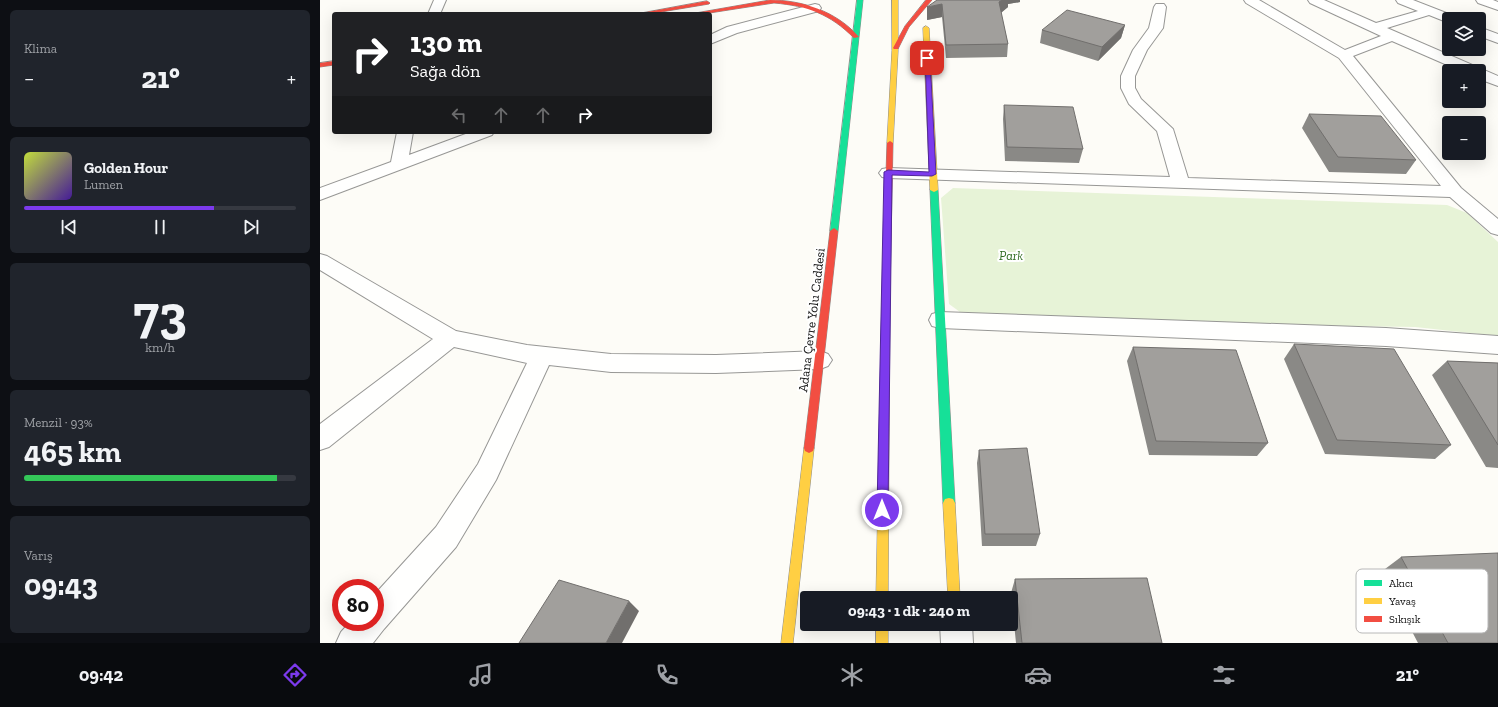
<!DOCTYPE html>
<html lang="tr">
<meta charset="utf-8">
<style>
:root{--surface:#171b24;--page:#20242c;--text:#f1f3f6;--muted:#9ea1a6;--line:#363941;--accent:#7c3aed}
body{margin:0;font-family:"Zilla Slab",serif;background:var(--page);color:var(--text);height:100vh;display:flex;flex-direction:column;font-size:15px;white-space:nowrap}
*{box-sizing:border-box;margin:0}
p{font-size:13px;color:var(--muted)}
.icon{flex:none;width:22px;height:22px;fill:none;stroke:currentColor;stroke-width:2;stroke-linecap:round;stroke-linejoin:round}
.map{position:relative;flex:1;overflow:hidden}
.side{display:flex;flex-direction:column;gap:10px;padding:10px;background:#0d0f14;width:320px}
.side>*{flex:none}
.top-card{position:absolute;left:12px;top:12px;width:380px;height:122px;border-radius:4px;box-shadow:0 4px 16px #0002;background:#202124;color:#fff;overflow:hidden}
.controls{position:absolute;left:1122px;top:12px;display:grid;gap:8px}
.controls a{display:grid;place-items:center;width:44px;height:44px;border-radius:4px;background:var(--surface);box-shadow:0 4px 16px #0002;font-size:20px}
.speed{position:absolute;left:12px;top:579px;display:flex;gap:8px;font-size:20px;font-weight:700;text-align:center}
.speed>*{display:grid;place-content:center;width:52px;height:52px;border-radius:50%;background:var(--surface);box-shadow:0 4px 16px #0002;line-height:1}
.speed .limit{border:6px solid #d22;background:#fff;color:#111}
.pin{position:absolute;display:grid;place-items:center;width:34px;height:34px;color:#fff;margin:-17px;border-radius:8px;box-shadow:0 2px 6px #0006}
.me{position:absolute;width:44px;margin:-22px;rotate:0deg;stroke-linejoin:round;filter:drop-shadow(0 0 3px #0008)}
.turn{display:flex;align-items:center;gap:14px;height:84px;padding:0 12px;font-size:18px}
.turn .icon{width:52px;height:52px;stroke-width:2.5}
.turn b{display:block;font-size:28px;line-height:34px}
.lanes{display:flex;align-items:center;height:38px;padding:0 12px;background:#0003;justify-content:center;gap:20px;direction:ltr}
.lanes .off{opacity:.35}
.big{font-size:30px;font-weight:700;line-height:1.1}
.side .tile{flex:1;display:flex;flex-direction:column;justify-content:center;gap:6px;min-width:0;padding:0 14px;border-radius:6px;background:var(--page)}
.side .dial{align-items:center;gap:0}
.dial b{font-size:52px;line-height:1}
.song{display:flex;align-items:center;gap:12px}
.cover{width:48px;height:48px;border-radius:6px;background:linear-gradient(135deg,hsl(70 70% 55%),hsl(260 70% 35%))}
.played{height:4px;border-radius:2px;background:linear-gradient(90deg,var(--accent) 70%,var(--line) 70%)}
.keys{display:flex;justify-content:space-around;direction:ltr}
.heat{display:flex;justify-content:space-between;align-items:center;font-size:22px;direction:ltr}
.charge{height:6px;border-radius:3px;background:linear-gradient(90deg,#34c759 93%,var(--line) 0)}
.trip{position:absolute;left:480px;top:591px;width:218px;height:40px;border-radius:4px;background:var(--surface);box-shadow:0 4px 16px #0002;font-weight:700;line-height:40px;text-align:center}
.tab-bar{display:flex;height:64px;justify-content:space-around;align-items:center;background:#090b0e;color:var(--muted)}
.tab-bar .icon{width:28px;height:28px}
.tab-bar .current{color:var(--accent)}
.tab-bar b{font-size:18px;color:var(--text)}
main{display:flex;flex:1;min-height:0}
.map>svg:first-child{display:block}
</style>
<main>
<section class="side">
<div class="tile"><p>Klima</p>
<div class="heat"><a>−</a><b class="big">21°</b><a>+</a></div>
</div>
<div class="tile">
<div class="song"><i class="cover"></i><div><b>Golden Hour</b><p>Lumen</p></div></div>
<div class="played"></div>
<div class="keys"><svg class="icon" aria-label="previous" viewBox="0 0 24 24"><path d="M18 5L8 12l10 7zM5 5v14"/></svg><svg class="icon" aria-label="pause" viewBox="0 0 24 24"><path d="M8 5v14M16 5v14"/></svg><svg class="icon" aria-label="next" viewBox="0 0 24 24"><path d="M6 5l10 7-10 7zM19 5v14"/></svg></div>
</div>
<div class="tile dial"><b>73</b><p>km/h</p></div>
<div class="tile"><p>Menzil · 93%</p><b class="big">465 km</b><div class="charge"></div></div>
<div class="tile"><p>Varış</p><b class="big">09:43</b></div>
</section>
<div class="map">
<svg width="1178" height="643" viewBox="0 0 1178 643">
<rect width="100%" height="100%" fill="#fdfcf7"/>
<path fill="#e7f3d7" d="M633,188L1127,205L1147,213L1178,242V336L1095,327L651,320L629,304L621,198Z"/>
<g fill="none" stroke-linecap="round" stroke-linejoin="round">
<g stroke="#979795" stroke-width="2">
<path id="street" d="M114,0H126L120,14H108Z
M924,0H939L1025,50L1061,36L990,3L988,0H1004L1056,23L1098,11L1078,3L1076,0H1093L1134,16L1135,19H1129V23L1109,15L1067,28L1178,76V86L1159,79V71H1141L1072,41L1033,56L1141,188L1178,219V235L1171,233L1130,197L568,178L562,177L559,173L562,169L568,168L850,177L837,131L809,104L801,88V76L813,50L829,28L834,7L836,4H844L846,7L843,28L827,50L815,76V88L821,99L853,129L868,178L1121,186L1019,58L926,3Z
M1156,0H1173L1178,2V10L1158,3Z
M495,4L499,5L501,8L499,11L417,33L390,44V35L407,27Z
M1159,27L1178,34V43L1159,36Z
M77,132H93L89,155L151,132H174L172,135L0,200V188L71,162Z
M0,254L7,256L136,331L207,345L291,354L396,355L500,351L508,354L512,360L508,366L500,369L396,373L291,372L229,365L176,480L136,547L64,629L53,643H16L21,632L30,622H55V594L116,527L158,464L207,363L134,347L9,447L0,450V424L113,339L0,270Z
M620,312L1066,328L1178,336V354L1066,346L620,328L612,326L609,320L612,314Z
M620,624H652L653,643H621Z"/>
</g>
<g stroke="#8e8d8b" stroke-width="1">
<path id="fast" d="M537,0H543L518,231L514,234L510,231Z
M611,188H614L618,190L635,503L633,507L629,508L625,507L623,503L610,190Z"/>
</g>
<g stroke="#8e8d8b" stroke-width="1">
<path id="slow" d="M572,0H578V51L573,143L570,145L567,143L572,51Z
M606,26L609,28L618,190L614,192L610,190L603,28Z
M566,292L570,295L568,598H556L562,295Z
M489,443L493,445L494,448L473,643H461L484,448L485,445Z
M629,498L633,499L635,503L640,598H628L623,503L625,499Z
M556,624H568V643H556Z"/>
</g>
<g stroke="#8e8d8b" stroke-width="1">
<path id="jam" d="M450,0C482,0 516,11 539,37L534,38C510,14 488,6 454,3L383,14H370Z
M606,0H612L589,27L578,49H574L573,48L585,26Z
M387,1L390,3L389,4L329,14H316Z
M14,61V65L0,67V63Z
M570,141L573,143L570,295L566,298L562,295L567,143Z
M514,228L518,231L494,448L493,451L489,453L485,451L484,448L510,231Z"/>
</g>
<use href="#street" fill="#fffffe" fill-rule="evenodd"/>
<use href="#fast" fill="#16e098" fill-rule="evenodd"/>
<use href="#slow" fill="#ffcf43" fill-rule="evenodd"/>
<use href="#jam" fill="#f24e42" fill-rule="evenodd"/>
</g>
<path fill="#8a8986" d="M617,0H700V2L688,4V7L681,13L688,44L687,57L626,58L622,17L607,20Z
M805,25L801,38L778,61L720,43L722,30Z
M684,105L763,149L759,163L685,161L683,119Z
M989,114L1096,160L1086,174L1009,172L982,128Z
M974,344L1131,445L1115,459L1005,454L964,359Z
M813,347L948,443L937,456L829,455L807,361Z
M1127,361L1178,363V468L1166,467L1112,375Z
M659,450L720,534L716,546H662L657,463Z
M1081,557L1178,643H1098L1061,572Z
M695,579L842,643H696L691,593Z"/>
<path fill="#716f6d" d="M682,0H700V2L688,4V7L678,15L679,2Z
M622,4V17L607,20V7Z
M805,25L801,38L778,61L782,47Z
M309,601L319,611L302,643H286Z"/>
<path fill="#a19f9c" stroke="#716f6d" d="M617,0H682L679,2L688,44L626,45L622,4L607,7Z
M747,10L805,25L782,47L722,30Z
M684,105L753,107L763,149L687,147Z
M989,114L1061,116L1096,160L1018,157Z
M974,344L1074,349L1131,445L1017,440Z
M813,347L916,350L948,443L836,441Z
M1127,361L1178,363V445Z
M707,448L720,534H665L659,450Z
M1178,553V643H1128L1081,557Z
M827,578L842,643H702L695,579Z
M239,580L309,601L286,643H199Z"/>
<path fill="#7c3aed" stroke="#51269a" d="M605,56L610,58L616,174L612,176L572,175L568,510L567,514L562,515L558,514L557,510L564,172L568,170L609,172Z"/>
<g text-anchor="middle" stroke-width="4" stroke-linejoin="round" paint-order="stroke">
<g font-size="13" font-style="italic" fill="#2f6b1f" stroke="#fff">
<text x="691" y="260">Park</text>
</g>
<g font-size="13" fill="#111" stroke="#fff">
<text transform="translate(491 320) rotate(-83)" y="5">Adana Çevre Yolu Caddesi</text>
</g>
</g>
<rect x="1036" y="569" width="132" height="64" rx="6" fill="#fff" stroke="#b8b8b8" stroke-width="1"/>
<rect x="1044" y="580" width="18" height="6" fill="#16e098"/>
<rect x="1044" y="598" width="18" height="6" fill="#ffcf43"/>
<rect x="1044" y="616" width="18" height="6" fill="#f24e42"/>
<g font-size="11" fill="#111">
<text x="1069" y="587">Akıcı</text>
<text x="1069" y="605">Yavaş</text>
<text x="1069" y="623">Sıkışık</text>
</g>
</svg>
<div class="controls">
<a><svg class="icon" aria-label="layers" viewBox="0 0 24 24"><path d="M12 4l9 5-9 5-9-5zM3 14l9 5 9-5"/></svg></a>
<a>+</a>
<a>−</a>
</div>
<div class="speed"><div class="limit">80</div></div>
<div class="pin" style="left:607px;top:58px;background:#d93025"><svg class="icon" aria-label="arrive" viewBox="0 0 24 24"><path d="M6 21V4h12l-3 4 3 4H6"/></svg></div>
<svg class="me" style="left:562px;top:510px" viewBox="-20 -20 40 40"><circle r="17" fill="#7c3aed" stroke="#fff" stroke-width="3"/><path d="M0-11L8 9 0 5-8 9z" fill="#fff"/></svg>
<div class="trip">09:43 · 1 dk · 240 m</div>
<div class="top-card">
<div class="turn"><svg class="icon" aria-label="right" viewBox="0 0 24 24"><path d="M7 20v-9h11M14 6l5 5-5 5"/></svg><div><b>130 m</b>Sağa dön</div></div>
<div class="lanes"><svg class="icon off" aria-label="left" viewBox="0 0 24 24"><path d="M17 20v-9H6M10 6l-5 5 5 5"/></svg><svg class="icon off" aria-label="ahead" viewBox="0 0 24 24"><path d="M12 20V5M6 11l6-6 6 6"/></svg><svg class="icon off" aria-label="ahead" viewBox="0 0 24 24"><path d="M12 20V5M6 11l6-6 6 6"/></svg><svg class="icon" aria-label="right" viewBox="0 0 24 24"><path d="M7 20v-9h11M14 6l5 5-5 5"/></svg></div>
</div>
</div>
</main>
<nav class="tab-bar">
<b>09:42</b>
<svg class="icon current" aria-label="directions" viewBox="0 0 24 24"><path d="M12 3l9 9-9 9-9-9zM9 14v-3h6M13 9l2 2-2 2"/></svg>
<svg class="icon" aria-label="music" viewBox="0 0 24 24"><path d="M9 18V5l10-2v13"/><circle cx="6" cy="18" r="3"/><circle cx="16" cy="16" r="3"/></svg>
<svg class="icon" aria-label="phone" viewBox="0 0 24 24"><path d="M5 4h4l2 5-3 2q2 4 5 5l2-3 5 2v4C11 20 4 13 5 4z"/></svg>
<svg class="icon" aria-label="climate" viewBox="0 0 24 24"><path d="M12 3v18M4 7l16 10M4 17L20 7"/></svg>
<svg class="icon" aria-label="car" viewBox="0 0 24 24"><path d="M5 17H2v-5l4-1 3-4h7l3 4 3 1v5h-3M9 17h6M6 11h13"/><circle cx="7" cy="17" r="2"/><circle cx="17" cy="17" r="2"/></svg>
<svg class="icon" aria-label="filters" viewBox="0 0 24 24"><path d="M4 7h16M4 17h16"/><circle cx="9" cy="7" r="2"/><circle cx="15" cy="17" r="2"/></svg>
<b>21°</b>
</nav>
